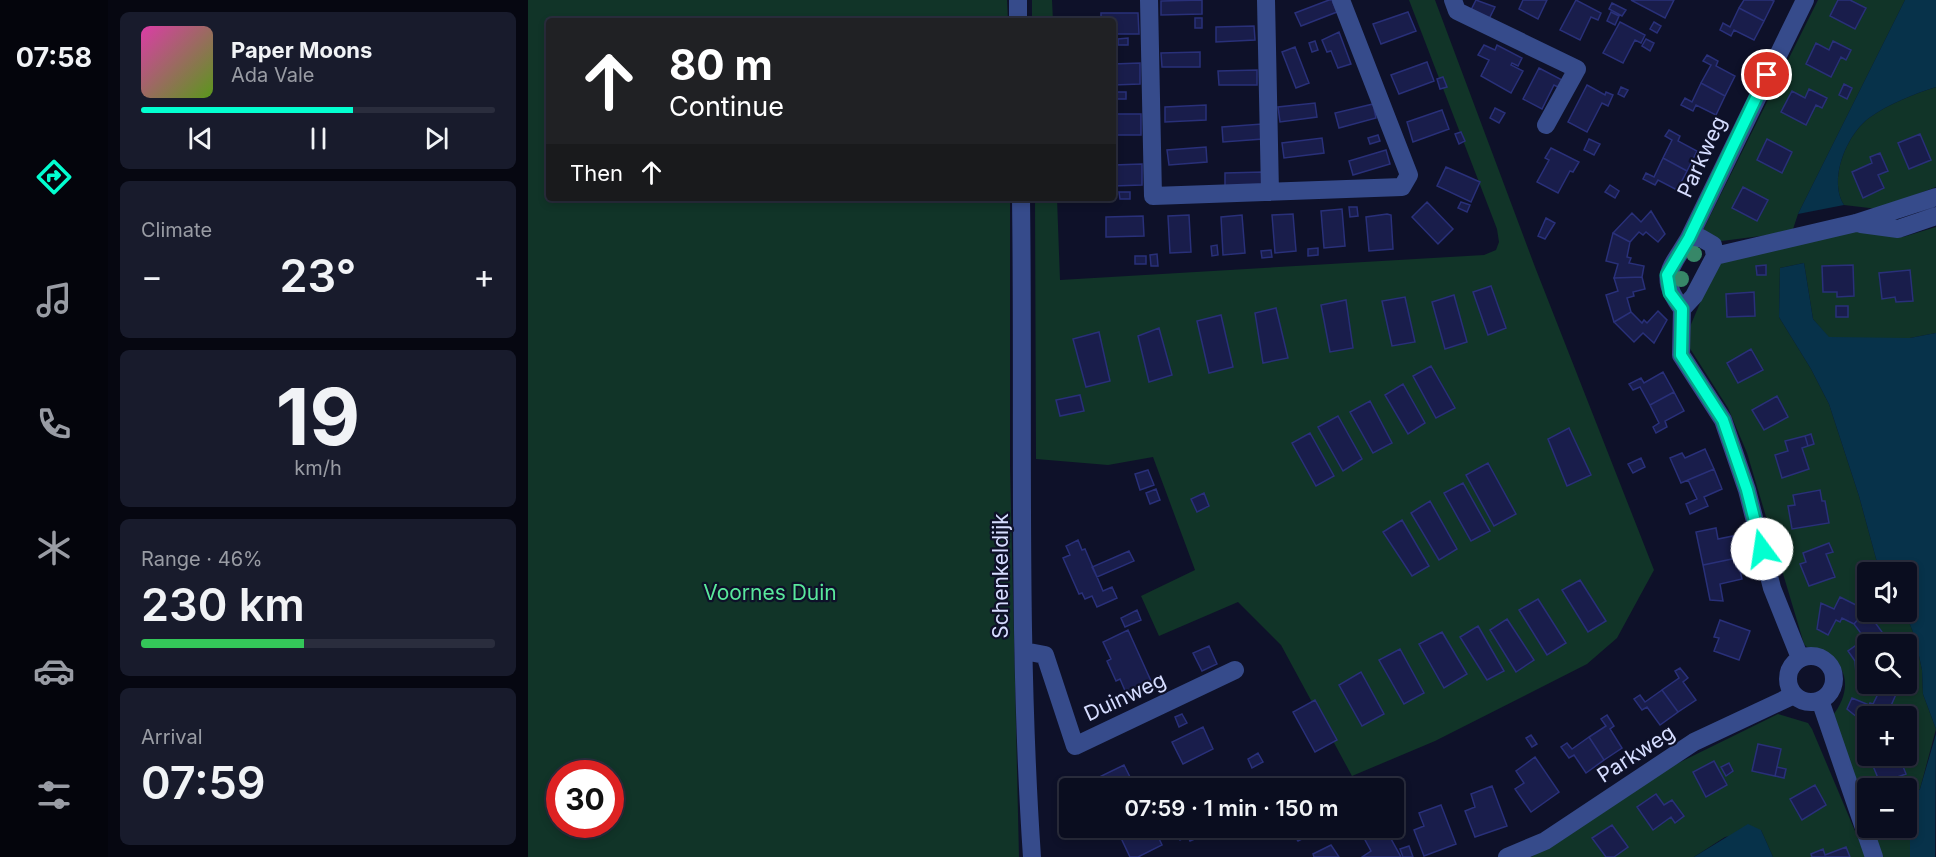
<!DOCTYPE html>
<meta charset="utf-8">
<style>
:root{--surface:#0a0d1f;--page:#181b2c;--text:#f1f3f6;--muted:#999ca4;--line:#2a2d3d;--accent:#02ffd0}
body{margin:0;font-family:Inter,sans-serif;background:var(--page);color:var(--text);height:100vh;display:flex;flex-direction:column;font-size:22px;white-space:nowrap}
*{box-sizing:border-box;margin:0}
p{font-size:20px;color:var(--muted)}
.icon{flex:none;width:33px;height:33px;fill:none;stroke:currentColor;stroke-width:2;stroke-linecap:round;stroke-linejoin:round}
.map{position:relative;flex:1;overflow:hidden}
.sheet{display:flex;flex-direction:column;gap:12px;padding:12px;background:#060711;width:420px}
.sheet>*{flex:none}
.banner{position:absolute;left:18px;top:18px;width:570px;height:183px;border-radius:6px;box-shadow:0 3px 9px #0003,0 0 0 2px var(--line);background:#202124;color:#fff;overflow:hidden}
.controls{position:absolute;left:1329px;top:562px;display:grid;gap:12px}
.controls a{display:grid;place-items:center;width:60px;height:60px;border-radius:6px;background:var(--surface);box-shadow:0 3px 9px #0003,0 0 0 2px var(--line);font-size:30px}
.speed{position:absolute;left:18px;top:760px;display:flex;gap:12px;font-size:30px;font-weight:700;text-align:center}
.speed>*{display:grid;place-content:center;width:78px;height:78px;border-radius:50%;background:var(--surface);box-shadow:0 3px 9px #0003,0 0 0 2px var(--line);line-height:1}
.speed .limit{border:9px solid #d22;background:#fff;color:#111}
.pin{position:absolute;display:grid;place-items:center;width:51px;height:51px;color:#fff;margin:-26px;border:3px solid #fff;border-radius:50%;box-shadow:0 2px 6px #0007}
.me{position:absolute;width:66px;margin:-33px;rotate:346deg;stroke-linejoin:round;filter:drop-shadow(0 0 4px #0008)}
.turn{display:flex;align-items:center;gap:21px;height:126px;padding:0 24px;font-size:27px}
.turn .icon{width:78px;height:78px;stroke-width:2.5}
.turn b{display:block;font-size:42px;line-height:51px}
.then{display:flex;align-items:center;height:57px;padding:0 24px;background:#0003;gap:12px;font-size:22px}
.big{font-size:45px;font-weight:600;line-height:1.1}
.sheet .tile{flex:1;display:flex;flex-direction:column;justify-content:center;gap:9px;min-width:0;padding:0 21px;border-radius:9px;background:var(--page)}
.sheet .dial{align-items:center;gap:0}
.dial b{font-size:78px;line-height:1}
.song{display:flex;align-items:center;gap:18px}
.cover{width:72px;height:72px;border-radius:9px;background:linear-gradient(135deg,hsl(320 70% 55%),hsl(90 70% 35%))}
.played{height:6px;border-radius:3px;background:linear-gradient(90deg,var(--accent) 60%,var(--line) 60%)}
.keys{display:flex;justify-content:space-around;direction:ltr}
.heat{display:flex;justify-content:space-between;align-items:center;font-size:33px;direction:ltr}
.charge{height:9px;border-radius:4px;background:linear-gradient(90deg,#34c759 46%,var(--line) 0)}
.trip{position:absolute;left:531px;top:778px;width:345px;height:60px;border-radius:6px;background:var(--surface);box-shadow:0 3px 9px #0003,0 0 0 2px var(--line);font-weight:600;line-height:60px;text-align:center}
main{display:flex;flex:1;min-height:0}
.dock{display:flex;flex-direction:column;width:108px;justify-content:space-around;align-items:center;background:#04050c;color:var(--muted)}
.dock .icon{width:42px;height:42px}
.dock .current{color:var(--accent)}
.dock b{font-size:27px;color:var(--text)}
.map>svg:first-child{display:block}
</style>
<main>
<nav class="dock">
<b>07:58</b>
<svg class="icon current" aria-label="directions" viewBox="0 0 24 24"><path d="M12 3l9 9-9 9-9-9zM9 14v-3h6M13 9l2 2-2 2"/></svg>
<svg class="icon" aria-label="music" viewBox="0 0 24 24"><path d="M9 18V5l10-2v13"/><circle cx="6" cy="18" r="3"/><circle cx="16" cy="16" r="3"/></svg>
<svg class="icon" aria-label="phone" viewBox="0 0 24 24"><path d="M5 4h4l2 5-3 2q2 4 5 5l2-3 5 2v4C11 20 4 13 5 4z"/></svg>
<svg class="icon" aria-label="climate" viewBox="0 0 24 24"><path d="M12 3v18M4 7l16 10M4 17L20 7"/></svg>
<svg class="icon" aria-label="car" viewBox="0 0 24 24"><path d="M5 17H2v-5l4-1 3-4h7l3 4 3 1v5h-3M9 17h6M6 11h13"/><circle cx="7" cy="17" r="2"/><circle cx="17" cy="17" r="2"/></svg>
<svg class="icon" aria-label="filters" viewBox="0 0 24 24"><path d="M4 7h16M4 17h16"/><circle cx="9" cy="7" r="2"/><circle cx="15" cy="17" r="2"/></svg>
</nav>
<section class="sheet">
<div class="tile">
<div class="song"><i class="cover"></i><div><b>Paper Moons</b><p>Ada Vale</p></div></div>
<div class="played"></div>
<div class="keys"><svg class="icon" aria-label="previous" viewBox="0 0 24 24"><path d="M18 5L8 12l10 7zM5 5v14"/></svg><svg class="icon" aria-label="pause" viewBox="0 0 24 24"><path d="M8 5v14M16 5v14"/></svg><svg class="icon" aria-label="next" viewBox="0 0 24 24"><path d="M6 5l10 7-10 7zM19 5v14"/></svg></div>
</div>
<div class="tile"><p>Climate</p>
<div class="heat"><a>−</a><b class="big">23°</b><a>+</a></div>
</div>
<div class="tile dial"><b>19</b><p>km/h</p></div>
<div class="tile"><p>Range · 46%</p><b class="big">230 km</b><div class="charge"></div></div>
<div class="tile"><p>Arrival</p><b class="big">07:59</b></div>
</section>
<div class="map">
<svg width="1408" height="857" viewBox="0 0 1408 857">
<rect width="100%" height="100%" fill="#0e1129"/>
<path fill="#113428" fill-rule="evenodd" d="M0,0H479L480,21H21V198H482V465L491,857H0ZM32,774H82V825H32Z
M504,0H524L525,21H504Z
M881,0H907L1007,267L1126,570L1089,638L1059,664L907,741L824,776L753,645L710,602L631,636L613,596L667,570L625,457L580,465L508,459L507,198H529L532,280L956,255L968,250L971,242L969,229Z
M1290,0H1377L1270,214L1264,232L1186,242L1174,232Z
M1408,87V187L1350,209L1316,205C1300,181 1318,135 1341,118C1360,104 1386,94 1408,87Z
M1408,227V333L1382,338H1301L1285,319L1276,263L1252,268L1251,317L1283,369L1301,404L1331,496L1352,573H1340V612H1377L1387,637L1394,670L1395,694L1408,729L1392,789L1382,801V857H1355L1342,828H1378V789H1340L1339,821L1304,716C1321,697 1324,667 1297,654C1289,650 1282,652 1276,644L1219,453L1200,408L1161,347V329L1192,256L1322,231H1347L1375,237ZM1340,645H1378V684H1340ZM1340,717H1378V756H1340Z
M1250,714L1280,723L1284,729L1338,857H1245L1233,830L1197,837L1166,857H1003L1034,840L1130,773Z"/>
<path fill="#07324a" d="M1377,0H1408V87C1386,94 1360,104 1341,118C1318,135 1300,181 1316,205L1270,214Z
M1276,263L1285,319L1301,337L1382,338L1408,333V729L1395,694L1394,670L1387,637L1377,612L1378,573H1352L1331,496L1301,404L1283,369L1251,317L1252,268Z
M1408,734L1407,857H1382V801L1392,789Z
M1220,824L1233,830L1245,857H1166Z"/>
<path fill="#191d4b" stroke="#293079" stroke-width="1.5" d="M674,0V14L633,15V1Z
M801,0H804L809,12L773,26L767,13Z
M948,0L967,7L961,19L943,10Z
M995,0H1019L1010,19L991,9Z
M1048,0L1073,13L1070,20L1063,17L1052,40L1032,30Z
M1103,0H1146L1137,18Z
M1216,0H1243L1246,1L1236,21L1211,8Z
M1310,0H1322L1338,8L1327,29L1302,16Z
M1084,3L1098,10L1094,16L1081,9Z
M1211,8L1236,21L1226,40L1206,30L1203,36L1192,30L1195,23L1202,27Z
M880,12L888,31L853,44L845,24Z
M1083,12L1091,16L1087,25L1079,21Z
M573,13H610L611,34H585V21H573Z
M667,18H674V28H667Z
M1092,22L1117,35L1113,43L1107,40L1095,63L1075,53Z
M1126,22L1133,26L1129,33L1122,29Z
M726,26L727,40L688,42V27Z
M811,32L823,64L810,68L803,51L799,52L794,40Z
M600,38V45H590V39Z
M1118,39L1126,43L1122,51L1114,46Z
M787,41L790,50L784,52L781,43Z
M1305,41L1323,50L1318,60L1313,57L1303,77L1278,64L1288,43L1301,50Z
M956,45L967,50L969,45L994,58L990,66L984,63L983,65L995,71L983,93L953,76L961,60L950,55Z
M767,47L781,83L768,88L754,52Z
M672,52V67H634L633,53Z
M1179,55L1190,61L1188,66L1207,76L1197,96L1173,83L1183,65L1175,61Z
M899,62L906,81L871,94L863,75Z
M612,63V84L585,85V64Z
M1011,68L1036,81L1032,88L1026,85L1014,109L995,99Z
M729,70V85H691L690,71Z
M915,77L919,87L912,89L909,79Z
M1173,83L1197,96L1188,115L1168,105L1165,111L1153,105L1157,98L1164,102Z
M1316,84L1324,88L1319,99L1311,95Z
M1059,85L1077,95L1078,92L1085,95L1080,106L1074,103L1059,132L1040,122Z
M1093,87L1100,90L1096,97L1090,94Z
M1281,89L1299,98L1294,108L1288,105L1278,125L1253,112L1264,91L1277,98Z
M588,92H598V99H588Z
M787,103L789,117L752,122L750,107Z
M845,104L848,118L811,128L807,113Z
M678,105V120L637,122V107Z
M967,108L977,113L971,123L962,118Z
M914,110L921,129L885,142L879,122Z
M585,114H613V135H585Z
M734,124L735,139L695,142L694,127Z
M1141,130L1152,136L1150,141L1169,151L1159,171L1135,158L1144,140L1137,136Z
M933,132L937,141L931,144L927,134Z
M1392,134L1403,160L1381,169L1370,143Z
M850,135L852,141L842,144L840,138Z
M794,138L796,153L756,158L754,143Z
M1061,139L1072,144L1066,155L1056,150Z
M1239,139L1264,152L1254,173L1229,160Z
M678,147L679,162L641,165L639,150Z
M1023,148L1051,162L1045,172L1042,171L1030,193L1009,182L1021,160L1017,158Z
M858,150L862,164L825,175L821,161Z
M1352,153L1360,171L1350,175L1356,188L1335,198L1324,172L1344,163L1342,157Z
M1135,158L1159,171L1149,190L1130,180L1127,185L1115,179L1118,173L1126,177Z
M614,164V185L585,186V165Z
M918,167L952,182L943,202L909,186Z
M735,172L736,186L697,188V173Z
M1082,185L1091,191L1087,198L1077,192Z
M1215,187L1240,200L1229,221L1204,208Z
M591,192H602V199H592Z
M899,202L925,229L910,244L884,217Z
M933,202L942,205L939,212L930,208Z
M821,207H829L830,216L822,217Z
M814,209L817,246L796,248L793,211Z
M1123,211L1137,234L1130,242L1118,232L1115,235L1111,232L1102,242L1085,233L1104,213L1113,222Z
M765,214L768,251L747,253L744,215Z
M859,214L863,215L865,249L841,251L838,217Z
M661,215L663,252L642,253L640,216Z
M714,215L717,253L695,255L693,217Z
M615,216L616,236L578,237V217Z
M1018,218L1027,223L1017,239L1010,236Z
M1085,233L1102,242L1099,257L1103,258L1101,263L1116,266L1114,277L1086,278L1090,264L1078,261Z
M689,245L690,255L684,256L683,246Z
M790,248V255L780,256V249Z
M743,250L744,257L734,258L733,251Z
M629,254L630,266H623L622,255Z
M607,256H618V264H607Z
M1238,265V275H1229L1228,266Z
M1325,265L1326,296L1309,297V292H1295L1294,266Z
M1382,270L1385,301L1368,302L1367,297L1354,299L1351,273Z
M1114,277L1117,289L1105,292L1106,296L1099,298L1103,312L1086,322L1078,295L1090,291L1086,278Z
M963,286L978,328L960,335L945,292Z
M1226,292L1227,316L1199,317L1198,294Z
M926,295L939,342L917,349L904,302Z
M877,297L887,342L864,346L854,301Z
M818,300L825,348L802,352L793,305Z
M1308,306H1320V317H1308Z
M748,308L760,358L735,363L727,313Z
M1130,311L1139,320L1126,343L1115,333L1106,342L1086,322L1103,312L1114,323L1116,320L1119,323Z
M693,315L705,367L681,373L669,321Z
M631,328L644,375L621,382L610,336Z
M571,332L582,381L558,387L545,339Z
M1223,349L1235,370L1210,383L1199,363Z
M903,366L927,408L908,418L885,376Z
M1135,372L1146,392L1122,405L1112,387L1105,390L1101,384L1113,378L1116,383Z
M875,384L897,423L880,434L857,395Z
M1146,392L1156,411L1137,421L1139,427L1128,433L1125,427L1131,423L1122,405Z
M552,395L556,411L532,416L528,400Z
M1249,396L1260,417L1236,430L1224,410Z
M842,401L864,443L845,453L822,412Z
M810,416L834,459L815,471L790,427Z
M1041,428L1063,475L1039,486L1020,439Z
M782,433L806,476L788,486L764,443Z
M1283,434L1286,444L1280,446L1277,436Z
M1277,436L1280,446L1274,448L1281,469L1254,478L1247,455L1260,451L1257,441Z
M1177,449L1186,469L1153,483L1142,458L1154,453L1157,458Z
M1113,458L1117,467L1105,473L1100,464Z
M960,463L988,514L966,526L938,475Z
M1186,469L1194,489L1176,497L1180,506L1162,514L1158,504L1169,499L1160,480Z
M620,470L626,485L612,490L607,474Z
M935,483L962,531L943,541L916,493Z
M628,489L632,500L622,504L618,493Z
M1292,490L1294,501H1297L1301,523L1264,529L1260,506L1267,505L1265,495Z
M676,493L681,506L669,512L663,499Z
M902,501L929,549L911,560L883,513Z
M874,520L901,566L884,576L855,532Z
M1188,528L1190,539L1205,536L1209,558L1175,565L1168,532Z
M550,540L554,550L557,549L575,591L584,587L589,598L569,607L564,596L557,599L554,593L551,594L535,558L542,555L538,546Z
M1301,543L1305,552L1298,554L1307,577L1281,586L1272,564L1278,562L1275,553Z
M601,551L606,561L569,577L564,567Z
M1209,558L1214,579L1192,584L1195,601L1182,600L1175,565Z
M1052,580L1078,621L1060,632L1034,590Z
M1312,597L1338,610L1326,624L1314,618L1312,622L1308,620L1300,635L1289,629L1293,603L1306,609Z
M1010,599L1038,643L1019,655L991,610Z
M609,610L613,620L597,627L593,618Z
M1338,610L1354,632L1344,640L1348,645H1340V656L1327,661L1320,651L1334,641L1332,638L1335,636L1326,624Z
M979,619L1006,660L988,672L962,630Z
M1192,620L1222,631L1211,660L1186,651L1191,638L1186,637Z
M950,626L976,671L959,680L932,637Z
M600,630L623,681L620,687L612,691L609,688L598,693L592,679L588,681L579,661L583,659L575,642Z
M914,632L939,674L916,688L891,644Z
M681,646L689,664L674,671L665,653Z
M872,649L896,693L876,704L851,660Z
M1340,656V673L1328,674L1327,661Z
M1152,668L1160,678L1155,682L1168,700L1150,712L1134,690L1151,678L1147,671Z
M833,672L856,714L834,726L811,685Z
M1351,684H1368L1369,692L1352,690Z
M1134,690L1150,712L1132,725L1119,707L1114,710L1106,699L1112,695L1117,702Z
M1352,690L1369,692L1358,717L1346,714L1344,717H1340V726L1319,709L1324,698L1341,705L1342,703L1345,704Z
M787,700L809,740L787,752L765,712Z
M654,714L659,723L651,727L647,717Z
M1079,715L1086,726L1082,729L1094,748L1076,760L1061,737L1078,726L1073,719Z
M675,727L685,749L655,764L644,742Z
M1003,735L1009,744L1004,747L998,738Z
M1061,737L1076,760L1058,773L1046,755L1041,758L1033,747L1039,743L1044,749Z
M1230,744L1253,749L1247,776L1224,771Z
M730,753L735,762L724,768L720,759Z
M1358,756H1371L1378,774L1352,783L1343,761Z
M1007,757L1031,792L1003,812L987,789L996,783L988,771Z
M1186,761L1199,785L1178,797L1165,772Z
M1201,763L1205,771L1198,776L1193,767Z
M596,765L607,787L570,789L565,780Z
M1249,767L1258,769L1256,778L1247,776Z
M1287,785L1298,805L1274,820L1262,799Z
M964,786L979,826L947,837L937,811L947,807L943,794Z
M1128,794L1136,805L1144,800L1156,816L1147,823L1143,817L1125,830L1109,807Z
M913,805L928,844L896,856L886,830L896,826L891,813Z
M1084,825L1100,847L1086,857H1078L1064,838Z
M614,828H626L634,845L610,857H602L593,838Z
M656,828H665L669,838L662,841Z
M656,828L660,836L652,840L648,831Z
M855,828H857L873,857H834L843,851L836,838Z
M776,830L780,836L770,841L766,835Z
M803,845L811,857H786L785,854Z
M881,846L885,857H875L872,849Z
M1318,847L1322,857H1284L1283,854L1295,849L1297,855Z"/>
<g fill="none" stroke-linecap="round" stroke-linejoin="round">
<path stroke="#364b8b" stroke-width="18" d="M490,0V21
M621,0L625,196L874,187L881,175L813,0
M738,0L742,192
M925,0L929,11L1049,69L1018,125
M493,198C496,418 489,638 504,857
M1333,224L1370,229L1408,216
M1161,238L1277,0
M1161,238H1173L1185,245L1187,256L1166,296L1154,309C1129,276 1143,269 1161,238Z
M1187,256L1328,223L1408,197
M1154,309L1153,355L1195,420L1219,490L1244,588L1272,658
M496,651L517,655L547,746L707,670
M1260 679a23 23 0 1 1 46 0a23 23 0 1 1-46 0Z
M1292,700L1346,857
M979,857L1017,841L1166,742L1266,695"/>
</g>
<g fill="#378768">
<circle cx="1166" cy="254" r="8"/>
<circle cx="1153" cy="279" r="8"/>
</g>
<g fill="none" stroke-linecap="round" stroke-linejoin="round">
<g stroke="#01a687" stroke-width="15">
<path id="route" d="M1234,549L1219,490L1195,420L1153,355L1154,309L1142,293L1139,275L1161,238L1239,75"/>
</g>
<use href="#route" stroke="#02ffd0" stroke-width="10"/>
</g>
<g text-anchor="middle" stroke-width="4.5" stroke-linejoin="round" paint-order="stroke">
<g font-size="21" fill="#d6ddff" stroke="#0e1129">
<text transform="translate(1174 157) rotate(-65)" y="7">Parkweg</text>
<text transform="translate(473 576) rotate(-90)" y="7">Schenkeldijk</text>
<text transform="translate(597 697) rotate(-25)" y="7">Duinweg</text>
<text transform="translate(1108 754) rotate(-33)" y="7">Parkweg</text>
</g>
<g font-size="21" fill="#59e89c" stroke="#0e1129">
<text x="242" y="600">Voornes Duin</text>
</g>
</g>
</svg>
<div class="controls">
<a><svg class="icon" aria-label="sound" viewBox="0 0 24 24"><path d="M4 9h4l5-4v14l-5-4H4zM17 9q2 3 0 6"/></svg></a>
<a><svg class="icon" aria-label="search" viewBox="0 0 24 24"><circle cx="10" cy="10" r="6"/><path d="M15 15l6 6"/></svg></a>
<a>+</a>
<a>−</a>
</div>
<div class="speed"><div class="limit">30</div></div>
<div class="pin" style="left:1239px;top:75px;background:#d93025"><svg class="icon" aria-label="arrive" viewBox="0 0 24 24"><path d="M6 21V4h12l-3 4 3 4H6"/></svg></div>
<svg class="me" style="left:1234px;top:549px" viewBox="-20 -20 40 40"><circle r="19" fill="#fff"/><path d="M0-13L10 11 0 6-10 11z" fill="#02ffd0"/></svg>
<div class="trip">07:59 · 1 min · 150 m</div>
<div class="banner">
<div class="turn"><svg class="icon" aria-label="ahead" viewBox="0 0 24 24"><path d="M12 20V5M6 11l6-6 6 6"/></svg><div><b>80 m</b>Continue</div></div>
<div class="then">Then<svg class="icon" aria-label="ahead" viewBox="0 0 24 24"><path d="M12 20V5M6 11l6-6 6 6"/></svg></div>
</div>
</div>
</main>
